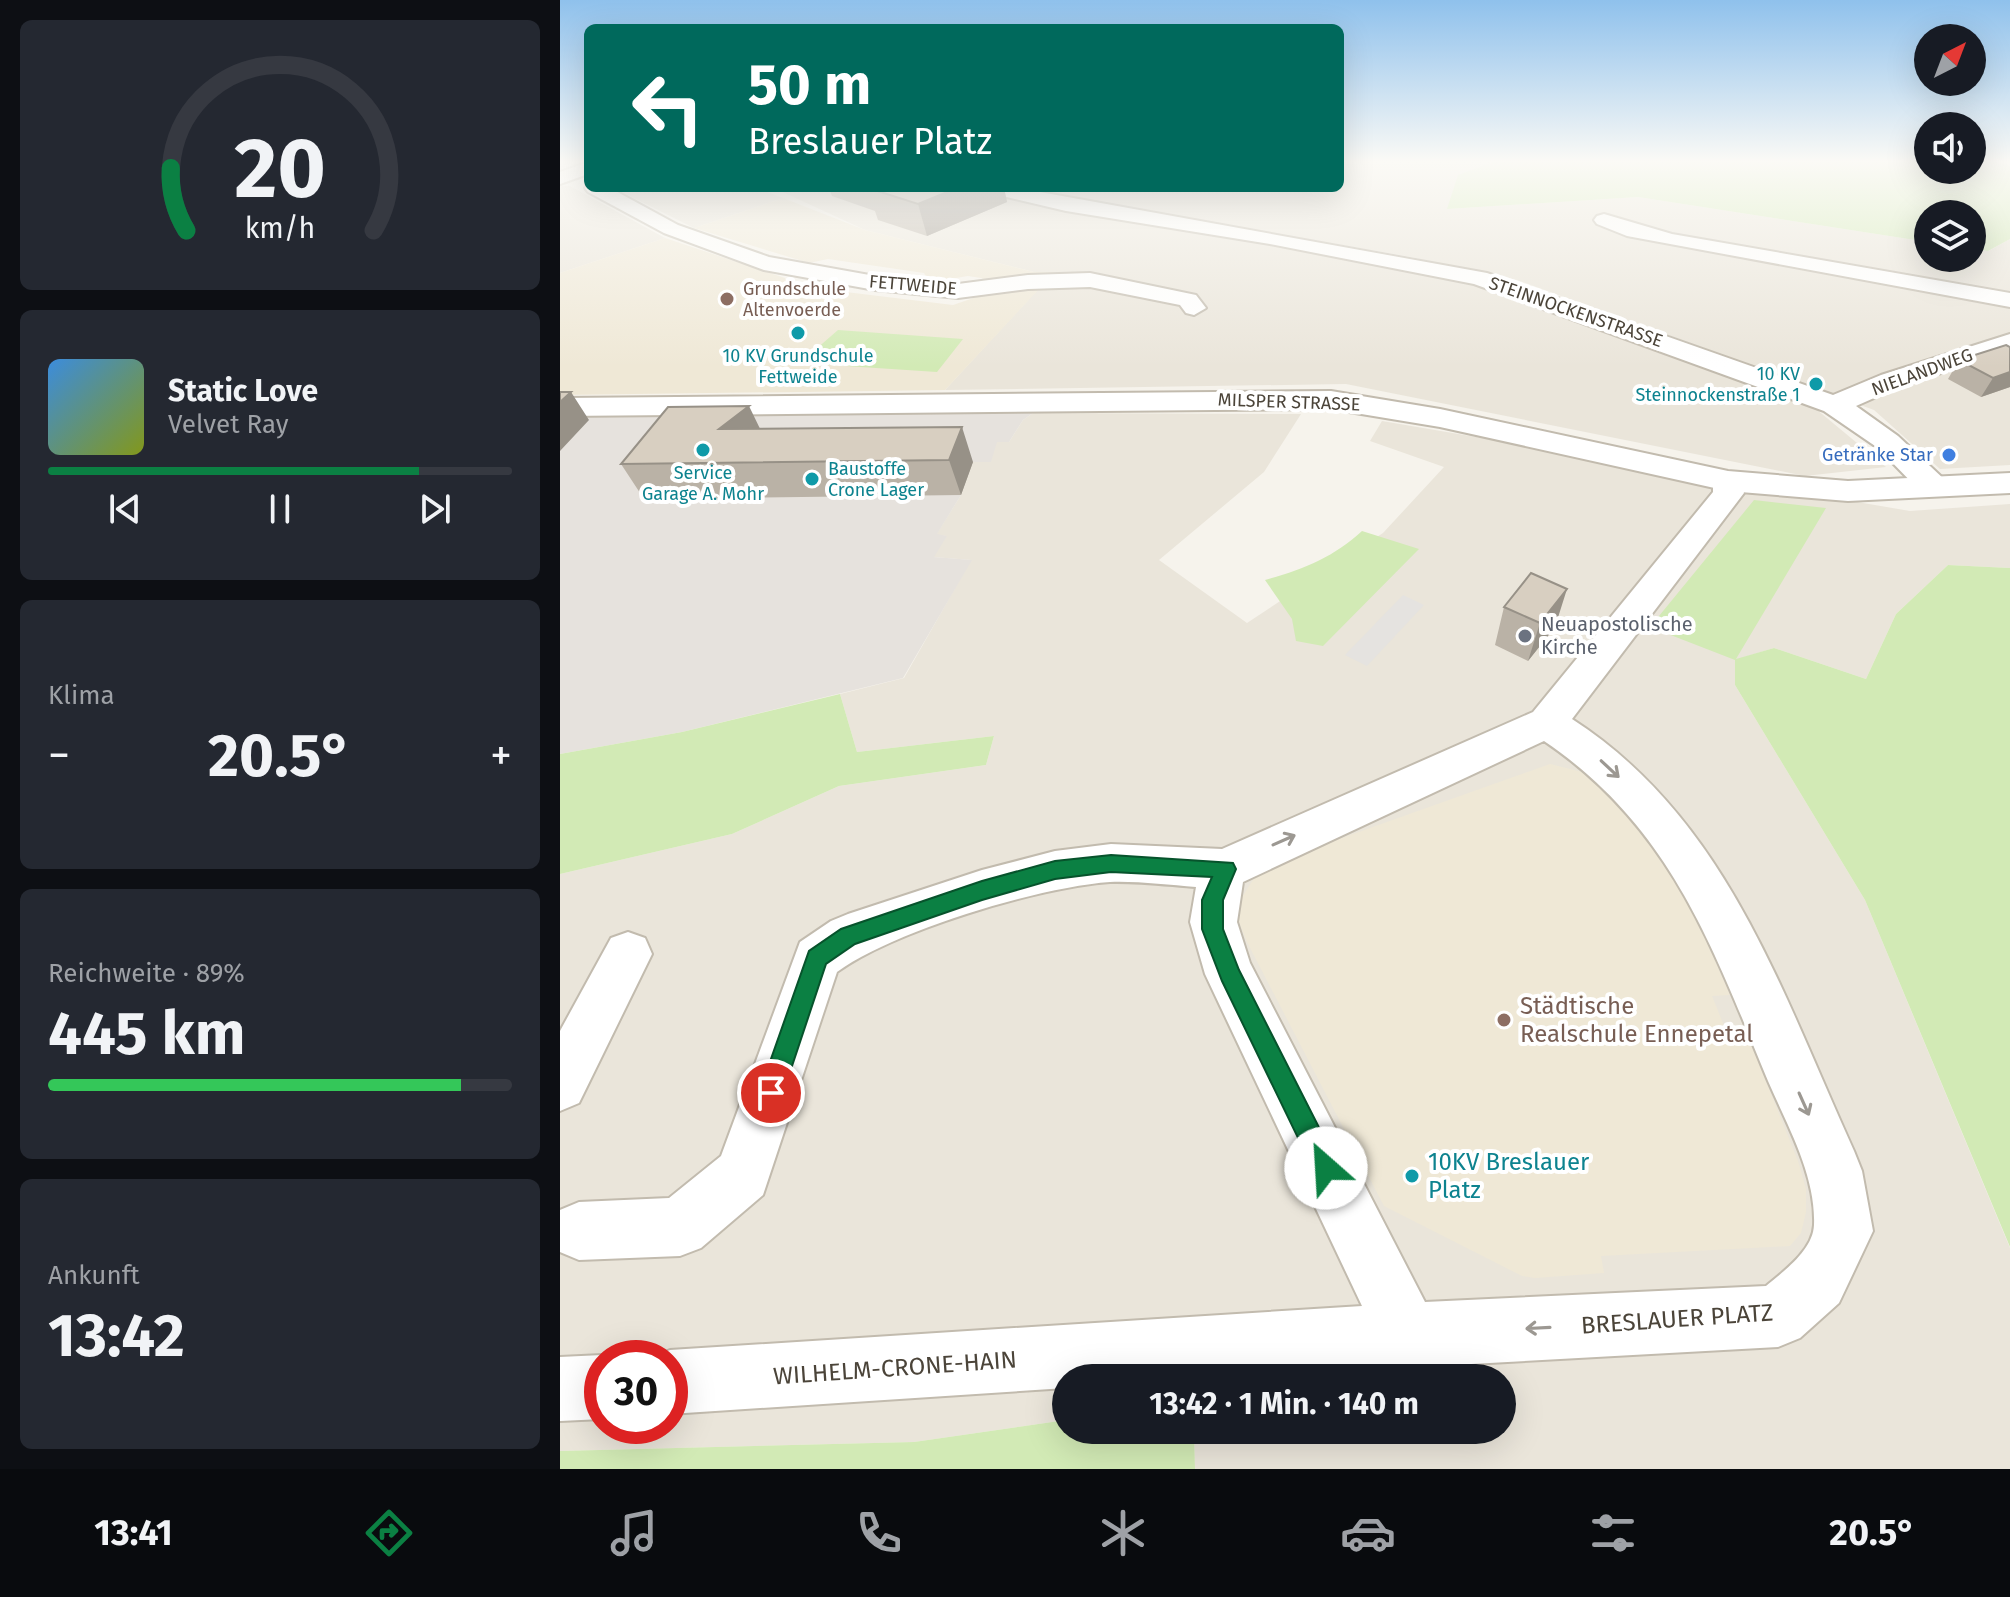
<!DOCTYPE html>
<html lang="de">
<meta charset="utf-8">
<style>
:root{--surface:#171b24;--page:#242831;--text:#f1f3f6;--muted:#9ea1a6;--line:#363941;--accent:#0b8043}
body{margin:0;font-family:"Fira Sans",sans-serif;background:var(--page);color:var(--text);height:100vh;display:flex;flex-direction:column;font-size:30px;white-space:nowrap}
*{box-sizing:border-box;margin:0}
p{font-size:26px;color:var(--muted)}
.icon{flex:none;width:44px;height:44px;fill:none;stroke:currentColor;stroke-width:2;stroke-linecap:round;stroke-linejoin:round}
.map{position:relative;flex:1;overflow:hidden}
.side{display:flex;flex-direction:column;gap:20px;padding:20px;background:#0d0f14;width:560px}
.side>*{flex:none}
.banner{position:absolute;left:24px;top:24px;width:760px;height:168px;border-radius:12px;box-shadow:0 8px 32px #0002;background:#00695c;color:#fff;overflow:hidden}
.needle{width:52px;rotate:42deg}
.controls{position:absolute;left:1354px;top:24px;display:grid;gap:16px}
.controls a{display:grid;place-items:center;width:72px;height:72px;border-radius:50%;background:var(--surface);box-shadow:0 8px 32px #0002;font-size:40px}
.speed{position:absolute;left:24px;top:1340px;display:flex;gap:16px;font-size:40px;font-weight:700;text-align:center}
.speed>*{display:grid;place-content:center;width:104px;height:104px;border-radius:50%;background:var(--surface);box-shadow:0 8px 32px #0002;line-height:1}
.speed .limit{border:12px solid #d22;background:#fff;color:#111}
.pin{position:absolute;display:grid;place-items:center;width:68px;height:68px;color:#fff;margin:-34px;border:4px solid #fff;border-radius:50%;box-shadow:0 2px 8px #0007}
.me{position:absolute;width:88px;margin:-44px;rotate:334deg;stroke-linejoin:round;filter:drop-shadow(0 0 6px #0008)}
.turn{display:flex;align-items:center;gap:28px;height:168px;padding:0 32px;font-size:36px}
.turn .icon{width:104px;height:104px;stroke-width:2.5}
.turn b{display:block;font-size:56px;line-height:68px}
.big{font-size:60px;font-weight:700;line-height:1.1}
.side .tile{flex:1;display:flex;flex-direction:column;justify-content:center;gap:12px;min-width:0;padding:0 28px;border-radius:12px;background:var(--page)}
.side .dial{align-items:center;gap:0}
.dial svg{height:208px;overflow:visible;fill:none;stroke:var(--line);stroke-width:7;stroke-linecap:round;text-anchor:middle}
.dial text{fill:var(--text);stroke:none}
.song{display:flex;align-items:center;gap:24px}
.cover{width:96px;height:96px;border-radius:12px;background:linear-gradient(135deg,hsl(210 70% 55%),hsl(70 70% 35%))}
.played{height:8px;border-radius:4px;background:linear-gradient(90deg,var(--accent) 80%,var(--line) 80%)}
.keys{display:flex;justify-content:space-around;direction:ltr}
.heat{display:flex;justify-content:space-between;align-items:center;font-size:44px;direction:ltr}
.charge{height:12px;border-radius:6px;background:linear-gradient(90deg,#34c759 89%,var(--line) 0)}
.trip{position:absolute;left:492px;top:1364px;width:464px;height:80px;border-radius:40px;background:var(--surface);box-shadow:0 8px 32px #0002;font-weight:700;line-height:80px;text-align:center}
.tab-bar{display:flex;height:128px;justify-content:space-around;align-items:center;background:#090b0e;color:var(--muted)}
.tab-bar .icon{width:56px;height:56px}
.tab-bar .active{color:var(--accent)}
.tab-bar b{font-size:36px;color:var(--text)}
main{display:flex;flex:1;min-height:0}
.map>svg:first-child{display:block}
</style>
<main>
<section class="side">
<div class="tile dial"><svg viewBox="0 0 100 80">
<path d="M14 69A42 42 0 1 1 86 69"/>
<path d="M14 69A42 42 0 0 1 8 45" stroke="#0b8043"/>
<text x="50" y="56" font-size="32" font-weight="700">20</text>
<text x="50" y="72" font-size="11">km/h</text>
</svg></div>
<div class="tile">
<div class="song"><i class="cover"></i><div><b>Static Love</b><p>Velvet Ray</p></div></div>
<div class="played"></div>
<div class="keys"><svg class="icon" aria-label="previous" viewBox="0 0 24 24"><path d="M18 5L8 12l10 7zM5 5v14"/></svg><svg class="icon" aria-label="pause" viewBox="0 0 24 24"><path d="M8 5v14M16 5v14"/></svg><svg class="icon" aria-label="next" viewBox="0 0 24 24"><path d="M6 5l10 7-10 7zM19 5v14"/></svg></div>
</div>
<div class="tile"><p>Klima</p>
<div class="heat"><a>−</a><b class="big">20.5°</b><a>+</a></div>
</div>
<div class="tile"><p>Reichweite · 89%</p><b class="big">445 km</b><div class="charge"></div></div>
<div class="tile"><p>Ankunft</p><b class="big">13:42</b></div>
</section>
<div class="map">
<svg width="1450" height="1469" viewBox="0 0 1450 1469">
<rect width="100%" height="100%" fill="#f6f3ec"/>
<path fill="#eae5da" fill-rule="evenodd" d="M780,162H933L887,209L1078,197L1368,242V258H1412V249L1429,251L1450,239V465L1380,469L1314,410L957,280L851,257L454,188H780Z
M0,186H10L105,238L0,273Z
M54,188H197L223,198L134,228Z
M214,188H414L934,288L1250,404L1326,467L1245,476L786,384L385,390L494,272H474L305,230Z
M473,413L741,414L704,472L599,560L687,623L823,533L884,467L810,441L822,421L1350,511L1450,504V568L1388,565L1336,614L1306,679L1214,648L1175,660V685L1305,900L1450,1248V1469H635L634,1430H942V1378H506V1420L354,1442L0,1451V874L172,834L279,786L426,765L434,736L297,752L280,694L344,678L411,560L373,557L386,536L376,535L401,495L413,462L437,441L449,442L463,420ZM42,1358H110V1426H42Z"/>
<path fill="#e6e2dd" d="M473,413L463,420L449,442H437L431,462H412L401,495L377,534L387,536L374,557L412,560L343,678L122,732L0,754V416Z"/>
<path fill="#efe8d6" d="M223,198L305,230L474,272H495L385,390L0,395V273L105,238L225,278L228,285L393,305L428,293V281L421,278L408,276L378,281L368,280L364,273L268,259L249,263L134,228Z
M990,764L1026,773L1059,799L1130,904L1170,995L1152,996L1172,1045L1191,1044L1238,1161L1246,1189V1212L1241,1233L1230,1246L1041,1256L1044,1273L975,1278L962,1276L824,1206L687,942L679,922V902L698,872L723,859Z"/>
<path fill="#d2eab5" d="M933,162H1368V170H1412V162H1438L1450,166V239L1428,251L1412,249V214H1368V242L1078,197L887,209L898,175Z
M278,330L403,339L377,372L240,363Z
M1194,500L1266,508L1176,659L1214,648L1306,679L1336,614L1388,565L1450,568V1247L1305,900L1175,685V660L1090,627Z
M802,531L859,549L763,646L736,641L732,619L705,580C742,570 774,557 802,531Z
M280,694L297,752L434,736L426,765L279,786L172,834L0,874V754L122,732Z
M506,1420V1430H634L635,1469H0V1451L354,1442Z"/>
<path fill="#e5e3e0" d="M843,595L864,605L807,666L785,655Z"/>
<g fill="none" stroke-linecap="round" stroke-linejoin="round">
<g stroke="#c2bbae" stroke-width="4">
<path id="minor" d="M28,162V174L0,184V172Z
M28,184V188H50L118,225L209,257L315,276L398,284L468,275L530,273L636,295L646,308L634,315L626,313L620,305L530,287L468,289L398,298L315,290L204,270L104,233L28,192L25,188Z
M422,188H458L927,273L1273,395L1321,375L1450,334V350L1339,387L1296,406L1338,436L1386,481L1390,488L1386,495H1364L1318,448L1264,411L914,284L710,244L506,211L425,192Z
M1044,214L1112,234L1450,293V307L1067,236L1037,224L1034,220L1037,216Z
M1168,472L1179,475L1184,493L1012,719C1167,819 1221,991 1294,1151L1302,1171L1313,1231L1279,1303L1240,1338L1218,1347L656,1378H506V1388L110,1414V1358H90L110,1350L802,1306L645,974L630,922L636,887C608,885 578,881 550,882C479,887 333,931 277,972L203,1195L141,1248L120,1256L19,1260L0,1252V1210L19,1202L109,1198L161,1156L240,942L271,921L288,914L422,870L495,851L551,844L662,849L973,712L1153,492V481L1157,475ZM984,741C1111,827 1152,946 1208,1081C1227,1125 1256,1175 1254,1225C1253,1250 1224,1271 1206,1286L865,1302L690,963L677,922L683,882Z
M68,932L85,938L92,954L19,1103L0,1111V1031L51,938Z
M42,1355L50,1358H42V1419L0,1421V1357Z"/>
</g>
<g stroke="#c2bbae" stroke-width="4">
<path id="tertiary" d="M771,391L880,409L1168,471L1288,481L1450,473V493L1288,501L1168,491L880,427L771,409L0,416V398Z"/>
</g>
<use href="#minor" fill="#fff" fill-rule="evenodd"/>
<use href="#tertiary" fill="#fff" fill-rule="evenodd"/>
</g>
<path fill="#bab2a6" d="M269,188H444L447,202L367,236L318,220L315,211L272,196Z
M1450,347V387L1421,397L1388,379L1399,360Z
M200,429L413,462L401,495L84,499L61,464Z
M944,607L995,627L968,661L935,645Z"/>
<path fill="#979187" d="M397,188H444L447,202L367,236L358,204Z
M1450,372V387L1421,397L1433,378Z
M11,392L29,420L0,451V402Z
M189,406L206,441L159,429Z
M402,427L413,462L401,495L389,460Z
M1007,589L995,627L968,661L980,623Z"/>
<path fill="#d8cfc1" stroke="#979187" stroke-width="2" d="M308,188H397L358,204Z
M1446,345L1450,347V372L1433,378L1399,360Z
M0,392H11L0,402Z
M189,406L159,429L402,427L389,460L61,464L108,407Z
M971,573L1007,589L980,623L944,607Z"/>
<defs><path id="oneway-shaft" d="M-6 0H5M1.5-3L5.5 0L1.5 3" fill="none" stroke-width="1.6" stroke-linecap="round" stroke-linejoin="round" transform="scale(2)"/></defs>
<g stroke="#9c9892">
<use href="#oneway-shaft" transform="translate(1050 769) rotate(43)"/>
<use href="#oneway-shaft" transform="translate(724 840) rotate(-24)"/>
<use href="#oneway-shaft" transform="translate(1244 1104) rotate(66)"/>
<use href="#oneway-shaft" transform="translate(978 1328) rotate(177)"/>
</g>
<linearGradient id="sky" x2="0" y2="1"><stop stop-color="#8fc1ec"/><stop offset="0.44" stop-color="#fbfaf6"/><stop offset="1" stop-color="#fbfaf6" stop-opacity="0"/></linearGradient>
<rect width="1450" height="367" fill="url(#sky)"/>
<path fill="#0b8043" stroke="#07532c" stroke-width="2" d="M551,855L673,863L676,869L663,900V929L679,970L775,1159L779,1168L775,1177L766,1181L757,1177L662,981L642,929V900L652,877L551,872L495,879L422,900L295,944L266,964L220,1102L211,1105L202,1102L199,1093L249,951L281,929L422,881L495,861Z"/>
<g fill="#8d6e63" stroke="#fff" stroke-width="3">
<circle cx="167" cy="299" r="8"/>
<circle cx="944" cy="1020" r="8"/>
</g>
<g fill="#0f9aa8" stroke="#fff" stroke-width="3">
<circle cx="238" cy="333" r="8"/>
<circle cx="1256" cy="384" r="8"/>
<circle cx="143" cy="450" r="8"/>
<circle cx="252" cy="479" r="8"/>
<circle cx="852" cy="1176" r="8"/>
</g>
<circle fill="#3f7fe0" stroke="#fff" stroke-width="3" cx="1389" cy="455" r="8"/>
<circle fill="#6b7280" stroke="#fff" stroke-width="3" cx="965" cy="636" r="8"/>
<g text-anchor="middle" stroke-width="8" stroke-linejoin="round" paint-order="stroke">
<g font-size="18" fill="#4b4439" stroke="#fff">
<text transform="translate(353 285) rotate(5)" y="6">FETTWEIDE</text>
<text transform="translate(1016 312) rotate(19)" y="6">STEINNOCKENSTRASSE</text>
<text transform="translate(1362 372) rotate(-20)" y="6">NIELANDWEG</text>
<text transform="translate(729 402) rotate(2)" y="6">MILSPER STRASSE</text>
</g>
<g font-size="18" fill="#785e54" stroke="#fff" text-anchor="start">
<text x="183" y="295">Grundschule<tspan x="183" dy="21">Altenvoerde</tspan></text>
</g>
<g font-size="18" fill="#0d838f" stroke="#fff">
<text x="238" y="362">10 KV Grundschule<tspan x="238" dy="21">Fettweide</tspan></text>
<text x="1240" y="380" text-anchor="end">10 KV<tspan x="1240" dy="21">Steinnockenstraße 1</tspan></text>
<text x="268" y="475" text-anchor="start">Baustoffe<tspan x="268" dy="21">Crone Lager</tspan></text>
<text x="143" y="479">Service<tspan x="143" dy="21">Garage A. Mohr</tspan></text>
</g>
<g font-size="18" fill="#366cbe" stroke="#fff" text-anchor="end">
<text x="1373" y="461">Getränke Star</text>
</g>
<g font-size="20" fill="#5b616d" stroke="#fff" text-anchor="start">
<text x="981" y="631">Neuapostolische<tspan x="981" dy="23">Kirche</tspan></text>
</g>
<g font-size="24" fill="#785e54" stroke="#fff" text-anchor="start">
<text x="960" y="1014">Städtische<tspan x="960" dy="28">Realschule Ennepetal</tspan></text>
</g>
<g font-size="24" fill="#0d838f" stroke="#fff" text-anchor="start">
<text x="868" y="1170">10KV Breslauer<tspan x="868" dy="28">Platz</tspan></text>
</g>
<g font-size="24" fill="#4b4439" stroke="#fff">
<text transform="translate(1117 1319) rotate(-4)" y="8">BRESLAUER PLATZ</text>
<text transform="translate(335 1368) rotate(-4)" y="8">WILHELM-CRONE-HAIN</text>
</g>
</g>
</svg>
<div class="controls">
<a><svg class="needle" viewBox="-14 -14 28 28"><path d="M0-13l5 13h-10z" fill="#e53935"/><path d="M0 13l5-13h-10z" fill="#9ea1a6"/></svg></a>
<a><svg class="icon" aria-label="sound" viewBox="0 0 24 24"><path d="M4 9h4l5-4v14l-5-4H4zM17 9q2 3 0 6"/></svg></a>
<a><svg class="icon" aria-label="layers" viewBox="0 0 24 24"><path d="M12 4l9 5-9 5-9-5zM3 14l9 5 9-5"/></svg></a>
</div>
<div class="speed"><div class="limit">30</div></div>
<div class="pin" style="left:211px;top:1093px;background:#d93025"><svg class="icon" aria-label="arrive" viewBox="0 0 24 24"><path d="M6 21V4h12l-3 4 3 4H6"/></svg></div>
<svg class="me" style="left:766px;top:1168px" viewBox="-20 -20 40 40"><circle r="19" fill="#fff"/><path d="M0-13L10 11 0 6-10 11z" fill="#0b8043"/></svg>
<div class="trip">13:42 · 1 Min. · 140 m</div>
<div class="banner">
<div class="turn"><svg class="icon" aria-label="left" viewBox="0 0 24 24"><path d="M17 20v-9H6M10 6l-5 5 5 5"/></svg><div><b>50 m</b>Breslauer Platz</div></div>
</div>
</div>
</main>
<nav class="tab-bar">
<b>13:41</b>
<svg class="icon active" aria-label="directions" viewBox="0 0 24 24"><path d="M12 3l9 9-9 9-9-9zM9 14v-3h6M13 9l2 2-2 2"/></svg>
<svg class="icon" aria-label="music" viewBox="0 0 24 24"><path d="M9 18V5l10-2v13"/><circle cx="6" cy="18" r="3"/><circle cx="16" cy="16" r="3"/></svg>
<svg class="icon" aria-label="phone" viewBox="0 0 24 24"><path d="M5 4h4l2 5-3 2q2 4 5 5l2-3 5 2v4C11 20 4 13 5 4z"/></svg>
<svg class="icon" aria-label="climate" viewBox="0 0 24 24"><path d="M12 3v18M4 7l16 10M4 17L20 7"/></svg>
<svg class="icon" aria-label="car" viewBox="0 0 24 24"><path d="M5 17H2v-5l4-1 3-4h7l3 4 3 1v5h-3M9 17h6M6 11h13"/><circle cx="7" cy="17" r="2"/><circle cx="17" cy="17" r="2"/></svg>
<svg class="icon" aria-label="filters" viewBox="0 0 24 24"><path d="M4 7h16M4 17h16"/><circle cx="9" cy="7" r="2"/><circle cx="15" cy="17" r="2"/></svg>
<b>20.5°</b>
</nav>
